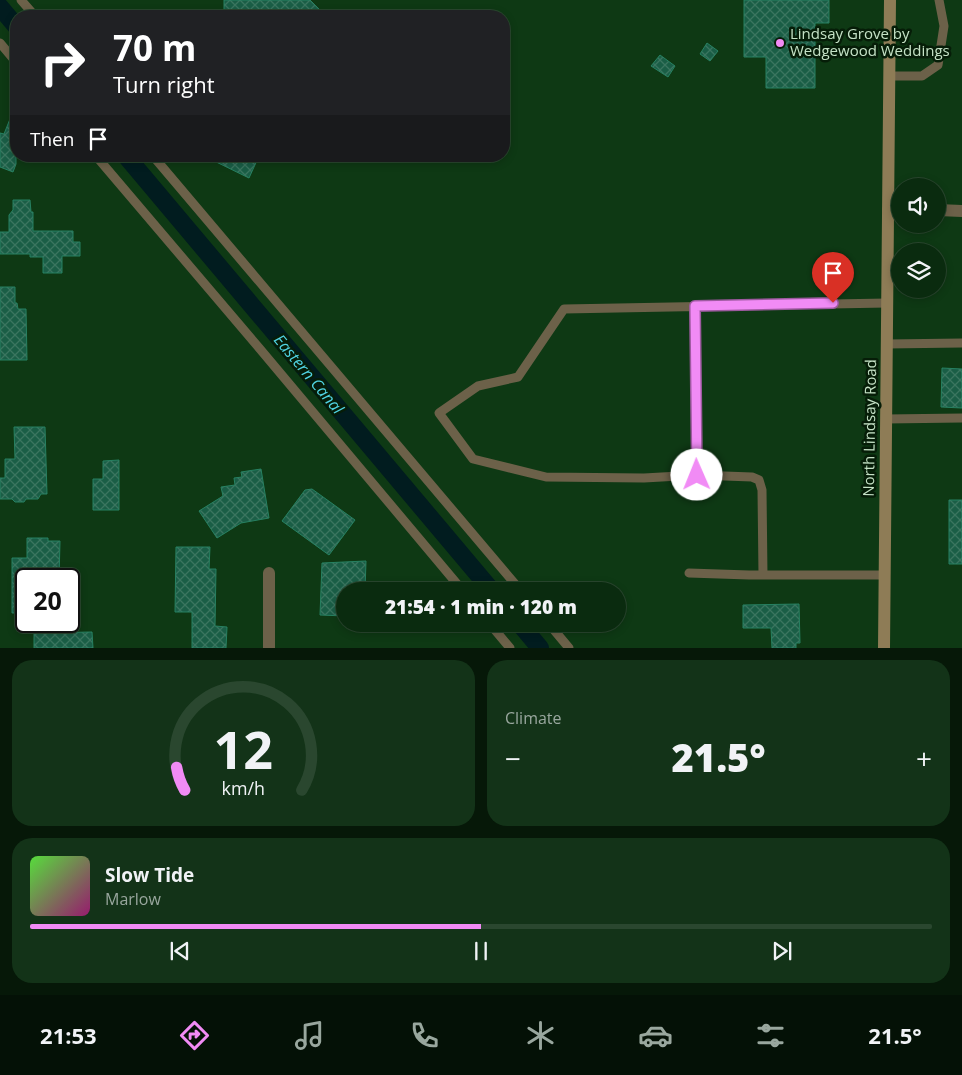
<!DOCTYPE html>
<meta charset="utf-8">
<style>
:root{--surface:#0a2b0f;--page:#133318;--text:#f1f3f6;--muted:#99a79e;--line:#2a472f;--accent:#f18bf5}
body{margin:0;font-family:"Open Sans",sans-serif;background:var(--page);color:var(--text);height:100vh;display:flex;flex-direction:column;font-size:19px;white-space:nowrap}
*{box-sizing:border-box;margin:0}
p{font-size:16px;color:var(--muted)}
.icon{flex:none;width:28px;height:28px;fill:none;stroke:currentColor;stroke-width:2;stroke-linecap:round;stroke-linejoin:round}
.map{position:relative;height:648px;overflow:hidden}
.side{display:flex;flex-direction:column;gap:12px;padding:12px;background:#061808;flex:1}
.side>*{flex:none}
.hud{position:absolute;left:10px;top:10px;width:500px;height:152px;border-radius:20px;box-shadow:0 2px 8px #0003,0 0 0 1px var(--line);background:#202124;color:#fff;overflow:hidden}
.tools{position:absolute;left:891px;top:178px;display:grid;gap:10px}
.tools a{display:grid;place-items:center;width:55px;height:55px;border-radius:50%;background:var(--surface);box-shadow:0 2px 8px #0003,0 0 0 1px var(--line);font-size:25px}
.speed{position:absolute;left:15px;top:568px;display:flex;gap:10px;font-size:25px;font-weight:700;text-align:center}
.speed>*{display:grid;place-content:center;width:65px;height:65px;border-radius:50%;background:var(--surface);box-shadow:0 2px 8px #0003,0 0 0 1px var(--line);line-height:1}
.speed .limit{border:2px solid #111;border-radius:8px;background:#fff;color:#111}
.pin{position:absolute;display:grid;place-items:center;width:42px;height:42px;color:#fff;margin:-51px -21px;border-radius:50% 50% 50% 0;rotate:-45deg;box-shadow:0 0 5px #0007}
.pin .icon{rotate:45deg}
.me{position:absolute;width:55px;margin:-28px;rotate:359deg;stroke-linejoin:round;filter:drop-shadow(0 0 4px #0008)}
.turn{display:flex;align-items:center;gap:18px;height:105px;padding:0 20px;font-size:22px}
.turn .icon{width:65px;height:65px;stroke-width:2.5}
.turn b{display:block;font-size:35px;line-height:42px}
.then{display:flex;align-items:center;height:48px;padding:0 20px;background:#0003;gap:10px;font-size:19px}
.big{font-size:38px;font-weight:800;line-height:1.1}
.side .widget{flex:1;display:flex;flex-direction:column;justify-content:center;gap:8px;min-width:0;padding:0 18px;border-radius:20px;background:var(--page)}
.side .dial{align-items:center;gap:0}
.dial svg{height:130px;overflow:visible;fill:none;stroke:var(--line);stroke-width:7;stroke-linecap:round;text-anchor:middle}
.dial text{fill:var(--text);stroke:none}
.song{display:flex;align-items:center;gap:15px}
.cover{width:60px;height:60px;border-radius:8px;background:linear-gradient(135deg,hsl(110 70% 55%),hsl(320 70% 35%))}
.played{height:5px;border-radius:2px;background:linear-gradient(90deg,var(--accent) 50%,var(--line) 50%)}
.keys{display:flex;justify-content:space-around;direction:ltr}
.heat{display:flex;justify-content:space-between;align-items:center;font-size:28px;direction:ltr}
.side .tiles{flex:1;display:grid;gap:12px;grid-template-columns:1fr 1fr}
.widget:last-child{grid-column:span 2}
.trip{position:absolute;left:336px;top:582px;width:290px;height:50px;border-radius:25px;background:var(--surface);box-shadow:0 2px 8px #0003,0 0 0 1px var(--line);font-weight:800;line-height:50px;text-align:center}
.menu{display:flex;height:80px;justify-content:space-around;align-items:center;background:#041106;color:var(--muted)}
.menu .icon{width:35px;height:35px}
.menu .selected{color:var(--accent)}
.menu b{font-size:22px;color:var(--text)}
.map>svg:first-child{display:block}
</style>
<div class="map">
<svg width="962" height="648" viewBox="0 0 962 648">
<defs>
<pattern id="building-cross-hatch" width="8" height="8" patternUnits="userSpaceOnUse" patternTransform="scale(1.25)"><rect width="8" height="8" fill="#1a5e46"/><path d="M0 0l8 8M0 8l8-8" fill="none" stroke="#3a755f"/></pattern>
</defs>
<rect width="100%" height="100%" fill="#0e3914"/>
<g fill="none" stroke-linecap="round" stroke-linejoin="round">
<path stroke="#011c1f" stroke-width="18" d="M0,7L16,26
M126,156L492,591
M520,624L540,648"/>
</g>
<path fill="url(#building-cross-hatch)" stroke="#278162" d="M224,0H310L326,16H224Z
M744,0H829V23H815V88H766V57H744Z
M707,43L718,51L710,61L700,54Z
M660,55L675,66L668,77L651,66Z
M16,104V164L13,172L0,167V133L4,134Z
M204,156H259L249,178Z
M13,200H30L31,212H33V231H73V242H80V256H62V273H43V257H30V254H0V232H9V215L13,210Z
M0,287H15V303H17L18,309H26L27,360H0Z
M942,368L962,369V408L941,407Z
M14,427H45L47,494H41L38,499H26L24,502H15L12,499H0V478H5V459H15Z
M119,460V510H93V479H103V461Z
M261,469L269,518L241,523L217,538L199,511L223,496L221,487L235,485L234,478L242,477L241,472Z
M312,489L355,520L329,555L282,521L305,490Z
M949,500H962V564H949Z
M27,538H48V541H60L59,579H26V613H12V558H27Z
M176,547H210L209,569H216L215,626L227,627L226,648H192V612H175Z
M366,561L365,591H345V616L320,615L322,563Z
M799,604L800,643H796V648H772L771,628H743V605Z
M92,632L93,648H34V633Z"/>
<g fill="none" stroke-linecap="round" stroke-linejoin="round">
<path stroke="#6c6149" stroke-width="9" d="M21,0L35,16
M0,43L16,62
M889,76H922L938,65L944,26L939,0
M96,156L260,349L463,591
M153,156L521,591
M695,306L697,475L644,478L546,477L473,459L439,413L478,386L518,377L564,309L887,303
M887,344L962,343
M886,419L962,418
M697,475L752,477L759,480L762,490L763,575
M689,573L749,575H885
M490,624L510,648
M549,624L569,648"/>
<path stroke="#6c6149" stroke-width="12" d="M888,210H900
M938,210L962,211
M269,648V573"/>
<path stroke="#8e7c56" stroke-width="12" d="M884,648L890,0"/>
</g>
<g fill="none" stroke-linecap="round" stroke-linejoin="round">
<g stroke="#9d5a9f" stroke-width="12">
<path id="route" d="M697,475L695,306L833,303"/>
</g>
<use href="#route" stroke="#f18bf5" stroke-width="9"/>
</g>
<circle fill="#f18bf5" stroke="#061d08" stroke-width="2" cx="780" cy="43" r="5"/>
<g text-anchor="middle" stroke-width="5" stroke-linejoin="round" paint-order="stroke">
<g font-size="15" fill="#c5e2c6" stroke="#061d08" text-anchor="start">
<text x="790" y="39">Lindsay Grove by<tspan x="790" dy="17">Wedgewood Weddings</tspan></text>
</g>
<g font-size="15" fill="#c5e2c6" stroke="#061d08">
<text transform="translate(870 428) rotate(-89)" y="5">North Lindsay Road</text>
</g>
<g font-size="16" font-style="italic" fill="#50d3e2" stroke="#061d08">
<text transform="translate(309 374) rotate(50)" y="6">Eastern Canal</text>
</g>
</g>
</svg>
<div class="tools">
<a><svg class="icon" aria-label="sound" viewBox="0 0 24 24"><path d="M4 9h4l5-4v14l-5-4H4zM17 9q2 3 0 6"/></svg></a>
<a><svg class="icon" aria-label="layers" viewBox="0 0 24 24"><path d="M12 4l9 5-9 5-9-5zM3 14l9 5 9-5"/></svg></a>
</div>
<div class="speed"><div class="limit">20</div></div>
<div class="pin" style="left:833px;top:303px;background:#d93025"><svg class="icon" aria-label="arrive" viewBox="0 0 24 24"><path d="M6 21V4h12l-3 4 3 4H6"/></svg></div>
<svg class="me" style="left:697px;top:475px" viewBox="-20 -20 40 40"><circle r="19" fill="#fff"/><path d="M0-13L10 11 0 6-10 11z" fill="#f18bf5"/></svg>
<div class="trip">21:54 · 1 min · 120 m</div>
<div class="hud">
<div class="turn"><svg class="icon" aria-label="right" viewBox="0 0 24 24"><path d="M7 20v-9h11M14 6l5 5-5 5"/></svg><div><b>70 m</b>Turn right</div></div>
<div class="then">Then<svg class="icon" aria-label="arrive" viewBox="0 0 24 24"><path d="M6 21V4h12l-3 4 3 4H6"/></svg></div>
</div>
</div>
<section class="side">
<div class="tiles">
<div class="widget dial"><svg viewBox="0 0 100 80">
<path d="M14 69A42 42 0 1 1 86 69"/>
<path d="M14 69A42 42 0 0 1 9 55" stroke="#f18bf5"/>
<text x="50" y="56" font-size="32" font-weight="700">12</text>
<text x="50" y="72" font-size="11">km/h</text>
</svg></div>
<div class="widget"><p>Climate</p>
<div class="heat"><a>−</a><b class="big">21.5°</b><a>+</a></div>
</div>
<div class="widget">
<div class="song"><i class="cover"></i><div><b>Slow Tide</b><p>Marlow</p></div></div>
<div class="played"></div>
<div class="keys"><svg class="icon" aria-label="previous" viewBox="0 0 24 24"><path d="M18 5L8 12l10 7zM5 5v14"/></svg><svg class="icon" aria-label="pause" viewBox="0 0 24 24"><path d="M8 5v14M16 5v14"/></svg><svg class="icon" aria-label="next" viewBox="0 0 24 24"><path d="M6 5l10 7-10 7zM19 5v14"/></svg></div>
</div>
</div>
</section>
<nav class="menu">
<b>21:53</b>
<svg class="icon selected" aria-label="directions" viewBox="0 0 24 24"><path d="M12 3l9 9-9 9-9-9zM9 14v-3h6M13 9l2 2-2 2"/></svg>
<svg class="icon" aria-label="music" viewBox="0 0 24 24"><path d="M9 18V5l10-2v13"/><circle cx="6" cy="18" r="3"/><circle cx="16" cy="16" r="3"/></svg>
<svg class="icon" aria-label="phone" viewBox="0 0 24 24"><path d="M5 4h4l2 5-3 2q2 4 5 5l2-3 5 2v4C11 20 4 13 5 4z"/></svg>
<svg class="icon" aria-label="climate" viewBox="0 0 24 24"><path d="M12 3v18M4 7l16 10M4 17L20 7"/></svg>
<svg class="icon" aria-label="car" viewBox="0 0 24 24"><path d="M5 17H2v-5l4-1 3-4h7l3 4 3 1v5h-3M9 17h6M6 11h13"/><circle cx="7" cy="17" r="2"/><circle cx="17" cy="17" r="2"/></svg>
<svg class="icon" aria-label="filters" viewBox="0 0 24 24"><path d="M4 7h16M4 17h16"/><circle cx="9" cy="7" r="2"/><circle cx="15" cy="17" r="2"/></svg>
<b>21.5°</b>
</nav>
